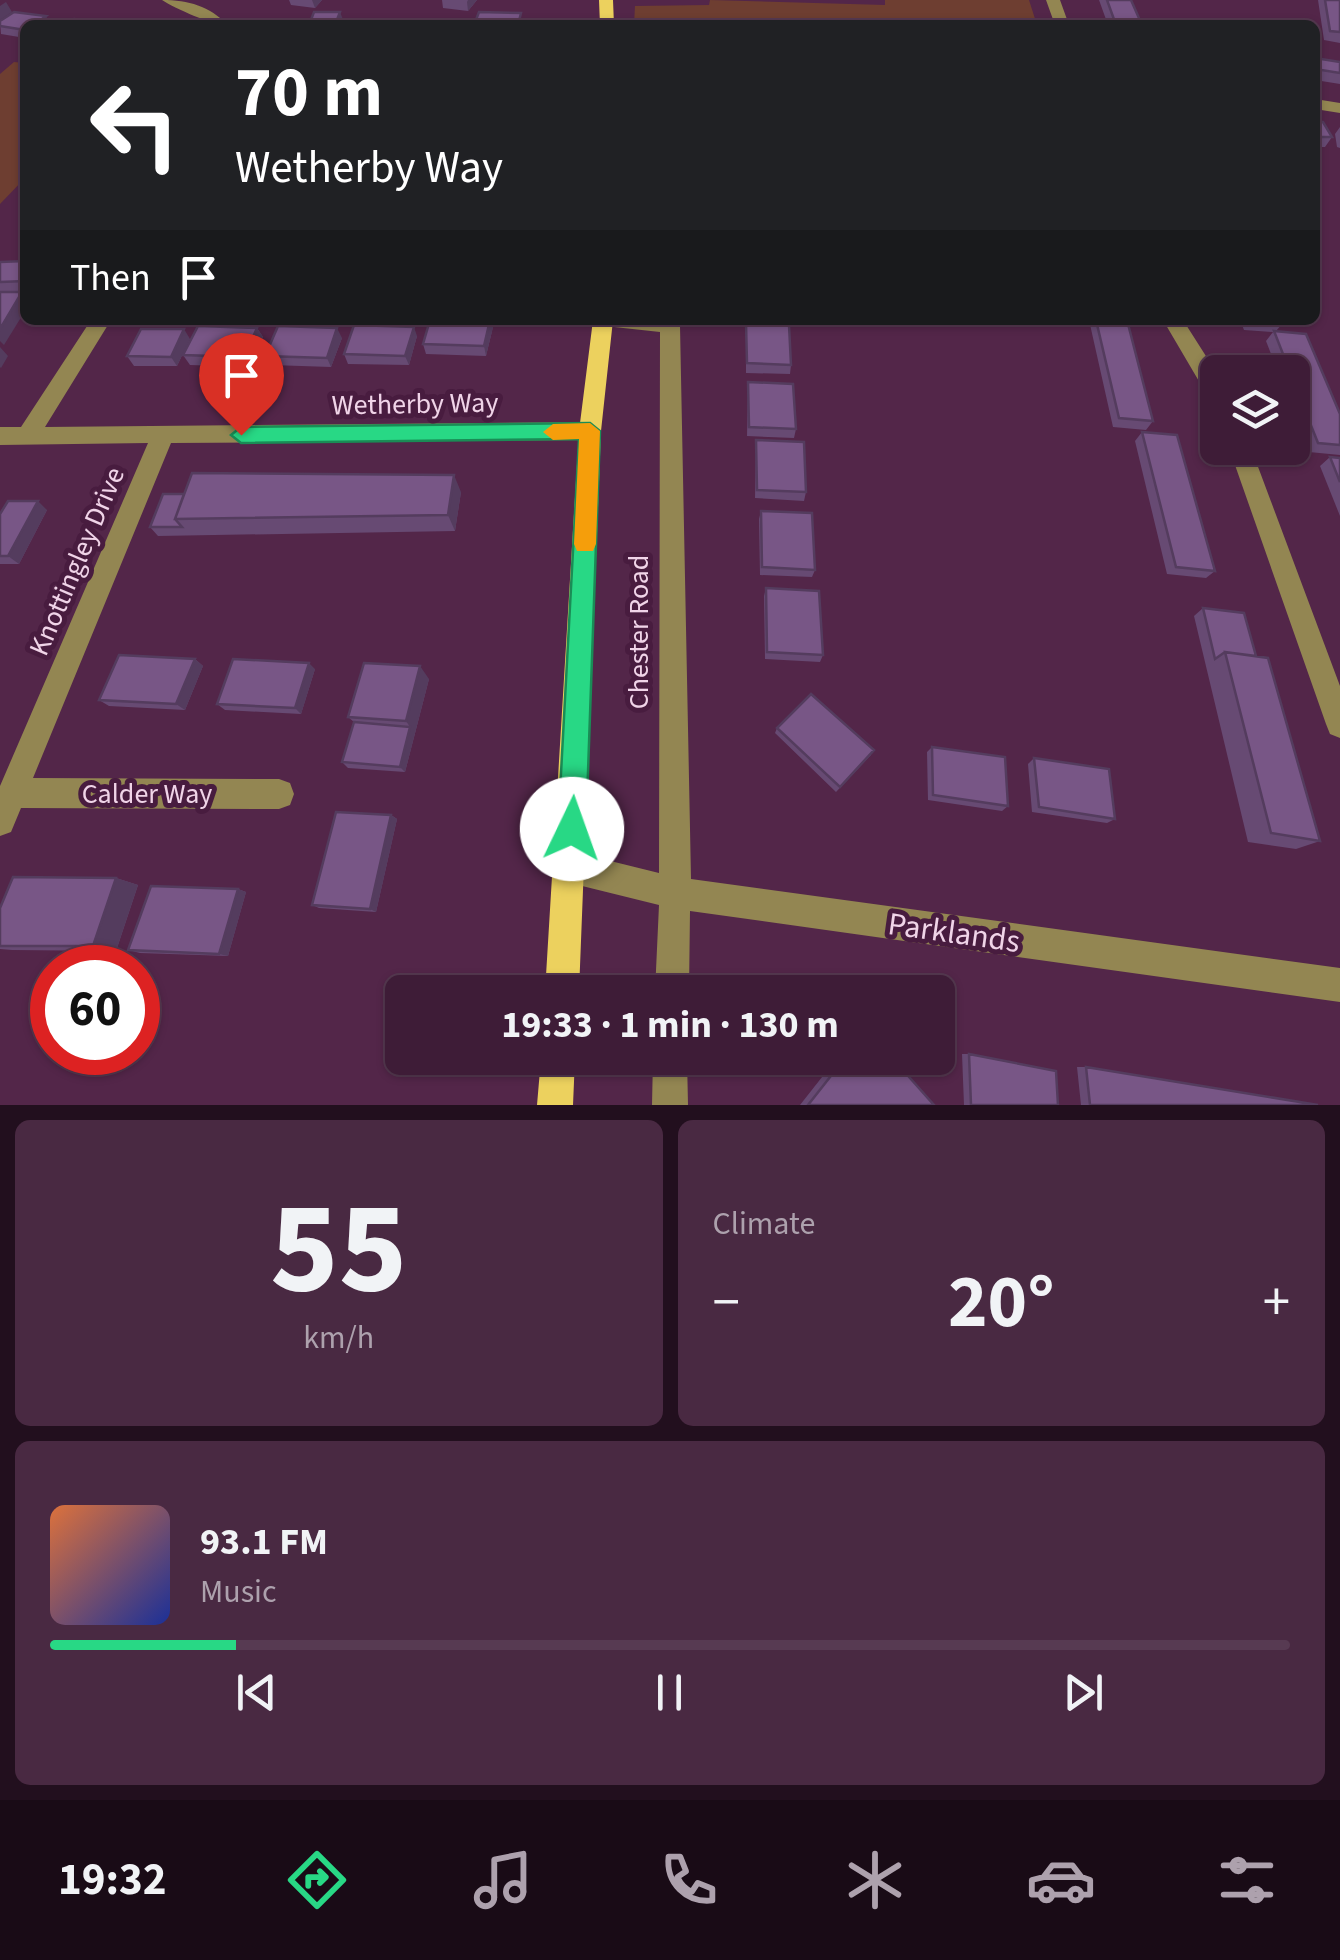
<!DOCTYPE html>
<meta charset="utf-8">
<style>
:root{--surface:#3e1c37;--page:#492942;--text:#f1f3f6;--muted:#ada1ad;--line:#573a52;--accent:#28d885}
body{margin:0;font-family:"Source Sans 3",sans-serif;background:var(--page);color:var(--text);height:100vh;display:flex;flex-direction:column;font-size:38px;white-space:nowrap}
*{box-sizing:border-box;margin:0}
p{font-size:32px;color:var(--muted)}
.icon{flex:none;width:55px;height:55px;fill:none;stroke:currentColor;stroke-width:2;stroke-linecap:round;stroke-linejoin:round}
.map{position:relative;height:1105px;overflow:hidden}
.side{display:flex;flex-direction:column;gap:15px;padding:15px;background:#220f1e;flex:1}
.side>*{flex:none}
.guide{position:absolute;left:20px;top:20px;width:1300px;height:305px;border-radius:15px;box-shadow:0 2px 8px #0004,0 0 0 2px var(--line);background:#202124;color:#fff;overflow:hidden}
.fabs{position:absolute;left:1200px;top:355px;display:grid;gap:20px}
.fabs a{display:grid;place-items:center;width:110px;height:110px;border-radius:15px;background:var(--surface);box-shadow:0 2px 8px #0004,0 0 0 2px var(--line);font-size:50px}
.speed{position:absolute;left:30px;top:945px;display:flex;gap:20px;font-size:50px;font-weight:700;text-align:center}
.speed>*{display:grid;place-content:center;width:130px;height:130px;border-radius:50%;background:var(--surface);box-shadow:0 2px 8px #0004,0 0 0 2px var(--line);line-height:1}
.speed .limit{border:15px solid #d22;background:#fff;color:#111}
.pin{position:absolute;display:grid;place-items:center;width:85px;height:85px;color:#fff;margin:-102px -42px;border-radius:50% 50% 50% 0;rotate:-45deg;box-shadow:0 0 10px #0007}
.pin .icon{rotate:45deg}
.me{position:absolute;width:110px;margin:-55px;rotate:3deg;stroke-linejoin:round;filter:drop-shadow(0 0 8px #0008)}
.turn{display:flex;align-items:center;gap:35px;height:210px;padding:0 50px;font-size:45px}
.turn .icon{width:130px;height:130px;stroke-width:2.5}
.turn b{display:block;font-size:70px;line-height:85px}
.then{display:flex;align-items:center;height:95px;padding:0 50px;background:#0003;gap:20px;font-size:38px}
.big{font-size:75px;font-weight:700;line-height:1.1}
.side .card{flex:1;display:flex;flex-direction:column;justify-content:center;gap:15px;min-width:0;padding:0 35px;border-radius:15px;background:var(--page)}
.side .dial{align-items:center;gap:0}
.dial b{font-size:130px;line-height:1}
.song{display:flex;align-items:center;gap:30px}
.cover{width:120px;height:120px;border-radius:15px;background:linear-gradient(135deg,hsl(20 70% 55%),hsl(230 70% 35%))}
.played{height:10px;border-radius:5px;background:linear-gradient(90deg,var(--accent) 15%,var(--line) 15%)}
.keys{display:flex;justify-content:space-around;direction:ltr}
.heat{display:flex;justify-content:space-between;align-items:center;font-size:55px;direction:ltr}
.side .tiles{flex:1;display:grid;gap:15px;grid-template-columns:1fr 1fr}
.card:last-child{grid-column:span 2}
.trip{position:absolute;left:385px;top:975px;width:570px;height:100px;border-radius:15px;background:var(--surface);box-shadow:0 2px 8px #0004,0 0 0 2px var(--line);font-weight:700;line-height:100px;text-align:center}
.tabs{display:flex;height:160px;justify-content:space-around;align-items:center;background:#190b16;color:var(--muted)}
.tabs .icon{width:70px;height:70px}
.tabs .selected{color:var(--accent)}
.tabs b{font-size:45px;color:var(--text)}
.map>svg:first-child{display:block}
</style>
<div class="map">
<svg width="1340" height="1105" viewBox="0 0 1340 1105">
<rect width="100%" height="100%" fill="#532649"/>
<path fill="#6e3e31" d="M710,0L885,5V0H1029L1037,25H634L635,6L709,5Z
M14,62L25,63V178L0,204V74Z"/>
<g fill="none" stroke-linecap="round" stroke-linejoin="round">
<path fill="#938652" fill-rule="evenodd" d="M162,0C189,0 209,6 228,25C212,25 176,9 162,0Z
M1046,0H1060L1069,25H1055Z
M1315,99L1340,103V113L1315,109Z
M91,320H111L45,427L590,422L601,431L590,440L171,443L33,778L279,779L290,783L294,794L290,805L279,809L21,808L11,832L0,836V786L148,443L0,445V427H21Z
M604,320H674L680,326L691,879L1340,968V1002L690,911L689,992H655L659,905L570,883L559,878L554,867L559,856L570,851L659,873L660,332L614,327Z
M1163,320H1183L1218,375V402L1210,400Z
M1229,448H1251L1340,686V738L1330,734L1326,724Z
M653,1058H687L688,1105H652Z"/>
<path fill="#ecd15e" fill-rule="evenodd" d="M599,0H613L614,25H600Z
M593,320H613L601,431L579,992H545L579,431Z
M541,1058H575L573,1105H537Z"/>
</g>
<path fill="#674a73" d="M289,0H322L315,8L291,5Z
M442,0H477L468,11L443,8Z
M1099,0H1131L1142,25H1108Z
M1318,0H1340V43L1324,40Z
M0,21L25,25V38L1,34Z
M1315,58L1340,62V84L1315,80Z
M1315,122L1332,137L1325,147H1315Z
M1340,127V148L1337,147L1335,134Z
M25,261V291H0V262Z
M430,320H491L493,327L486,356L426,354L423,344Z
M1089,320H1127L1153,421L1146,430L1113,427Z
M1240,320H1282L1283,323L1276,331L1340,414V455L1309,452L1292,410V372H1278L1266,341L1273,332L1244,330Z
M746,323L791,365L790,374L746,373Z
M257,328L263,337L250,367L190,365L183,355Z
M417,336L409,365L348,364L344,354Z
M342,338L331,367L271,365L265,356Z
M190,339L177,366H134L127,356Z
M748,382L796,429L794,438L747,436Z
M1142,432L1215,571L1206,578L1167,574L1135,441Z
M756,440L806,492L804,501L755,498Z
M1330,457L1340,458V516L1320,466Z
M461,492L455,531L158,536L150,527L163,494Z
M47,510L19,564H0V514Z
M761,511L815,570L812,577L760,575L759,519Z
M766,588L823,655L820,662L765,659L764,596Z
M1203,608L1256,656L1320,841L1296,849L1248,842L1194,616Z
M195,659L203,666L185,710L109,706L99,700Z
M315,669L301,714L225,710L217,704Z
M429,679L405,772L348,768L342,762L354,722L348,717Z
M777,728L871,755L836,792L775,733Z
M932,747L1008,806L1002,811L928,800L927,752Z
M1034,758L1115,819L1107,823L1032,812L1028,764Z
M391,815L397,819L376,912L319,908L312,905Z
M116,878L138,885L116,951L12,950L0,949V908Z
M238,889L246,892L228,956L140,953L128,950Z
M962,1054H969L1058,1105H964Z
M837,1058H911L902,1069L934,1105H800Z
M1077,1067H1086L1318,1105H1081Z"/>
<path fill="#543c5e" d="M312,0H322L315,8Z
M468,0H477L468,11L467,2Z
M6,2L12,12L0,20V6Z
M340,12L344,22L342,25H335Z
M46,16L51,25H34Z
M22,292L25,296V311L4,345L0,341V329Z
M490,320H491L493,327L486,356L484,346Z
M414,327L417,336L409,365L405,356Z
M257,328L263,337L250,367L244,357Z
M337,328L342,338L331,367L327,358Z
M184,329L190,339L177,366L171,357Z
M0,347L8,356L1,368L0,367Z
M454,475L461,492L455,531L448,515Z
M38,501L47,510L19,564L8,556Z
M195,659L203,666L185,710L176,704Z
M309,663L315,669L301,714L295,708Z
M420,666L429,679L405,772L400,767L410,727L406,721Z
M391,815L397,819L376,912L370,909Z
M116,878L138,885L116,951L93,946Z
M238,889L246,892L228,956L219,954Z"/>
<path fill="#785686" stroke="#543c5e" stroke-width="2.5" d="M1107,0H1131L1142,25H1116Z
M1325,0H1340V32L1330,31Z
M14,12L46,16L34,25H25V30L0,26V21Z
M314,12H340L335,25H309Z
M479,12L521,13L518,25H474Z
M74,19L106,24L65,25Z
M559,23V25H504Z
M1315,58L1340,62V73L1315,69Z
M1315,122H1323L1332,137H1315Z
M25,261V281L0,282V262Z
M0,292H22L0,329Z
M430,320H490L484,346L423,344Z
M1096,320H1127L1153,421L1119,418Z
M1252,320H1282L1283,323Z
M746,323L789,325L791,365L747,363Z
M354,325L414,327L405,356L344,354Z
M198,326L257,328L244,357L183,355Z
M278,326L337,328L327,358L265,356Z
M141,329H184L171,357L127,356Z
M1274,331L1306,334L1340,414V445L1318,443L1292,378V372H1290Z
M748,382L793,384L796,429L749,427Z
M1142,432L1177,435L1215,571L1176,567Z
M756,440L804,442L806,492L757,490Z
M1330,457L1340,458V482Z
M192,473L454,475L448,515L175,519Z
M163,494H184L175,519L182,527H150Z
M8,501H38L8,556H0V514Z
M761,511L812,513L815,570L762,567Z
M766,588L819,591L823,655L767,652Z
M1203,608L1244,613L1256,656L1225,652L1215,659Z
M1225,652L1268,658L1320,841L1271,833Z
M119,655L195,659L176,704L99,700Z
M233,659L309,663L295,708L217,704Z
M364,663L420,666L406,721L348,717Z
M811,694L874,750L840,787L777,728Z
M354,722L410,727L400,767L342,762Z
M932,747L1005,757L1008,806L933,795Z
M1034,758L1109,769L1115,819L1039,807Z
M336,812L391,815L370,909L312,905Z
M13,877L116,878L93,946H0V908Z
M151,886L238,889L219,954L128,950Z
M969,1054L1056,1071L1058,1105H971Z
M845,1058H911L902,1069L934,1105H808Z
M1086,1067L1318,1105H1090Z"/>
<path fill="#28d885" stroke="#1a8c56" stroke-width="2.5" d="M590,423L600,431L586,829L582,839L572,843L562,839L558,829L579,439L241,443L231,435L241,427Z"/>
<path fill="#f59e0b" d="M590,423L600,431L596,544L593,551H577L574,544L579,439L553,440L543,432L553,424Z"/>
<g text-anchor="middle" stroke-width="10" stroke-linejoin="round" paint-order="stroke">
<g font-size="28" fill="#f0d4e8" stroke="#481c3f">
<text transform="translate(415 403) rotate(-1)" y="10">Wetherby Way</text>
<text transform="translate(76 561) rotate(-67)" y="10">Knottingley Drive</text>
<text transform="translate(638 632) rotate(-90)" y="10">Chester Road</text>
<text x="147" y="803">Calder Way</text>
</g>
<g font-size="32" fill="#f0d4e8" stroke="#481c3f">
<text transform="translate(954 932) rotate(8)" y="11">Parklands</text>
</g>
</g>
</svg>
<div class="fabs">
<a><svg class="icon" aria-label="layers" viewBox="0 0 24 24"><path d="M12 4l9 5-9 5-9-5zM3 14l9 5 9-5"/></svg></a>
</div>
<div class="speed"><div class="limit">60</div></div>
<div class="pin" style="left:241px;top:435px;background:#d93025"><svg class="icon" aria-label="arrive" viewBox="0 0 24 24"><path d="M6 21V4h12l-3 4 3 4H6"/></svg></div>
<svg class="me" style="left:572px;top:829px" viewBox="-20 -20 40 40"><circle r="19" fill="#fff"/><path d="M0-13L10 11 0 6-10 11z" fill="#28d885"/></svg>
<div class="trip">19:33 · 1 min · 130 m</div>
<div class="guide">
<div class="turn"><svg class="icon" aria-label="left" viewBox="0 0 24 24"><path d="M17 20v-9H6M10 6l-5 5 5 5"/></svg><div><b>70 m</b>Wetherby Way</div></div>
<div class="then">Then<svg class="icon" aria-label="arrive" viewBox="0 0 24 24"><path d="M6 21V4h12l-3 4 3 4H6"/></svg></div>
</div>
</div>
<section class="side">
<div class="tiles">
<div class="card dial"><b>55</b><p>km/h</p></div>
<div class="card"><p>Climate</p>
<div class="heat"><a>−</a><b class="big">20°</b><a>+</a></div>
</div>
<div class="card">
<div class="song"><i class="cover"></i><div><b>93.1 FM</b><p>Music</p></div></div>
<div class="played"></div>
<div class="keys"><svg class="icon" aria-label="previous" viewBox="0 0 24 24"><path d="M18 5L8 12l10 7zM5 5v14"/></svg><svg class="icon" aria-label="pause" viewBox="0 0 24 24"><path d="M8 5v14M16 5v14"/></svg><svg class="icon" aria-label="next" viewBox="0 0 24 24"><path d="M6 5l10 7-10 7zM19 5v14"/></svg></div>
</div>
</div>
</section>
<nav class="tabs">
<b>19:32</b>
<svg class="icon selected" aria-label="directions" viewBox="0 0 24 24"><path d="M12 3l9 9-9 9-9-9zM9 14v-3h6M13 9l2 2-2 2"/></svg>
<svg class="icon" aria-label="music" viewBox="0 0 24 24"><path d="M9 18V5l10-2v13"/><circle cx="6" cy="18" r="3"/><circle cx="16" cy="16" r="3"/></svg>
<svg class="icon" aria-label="phone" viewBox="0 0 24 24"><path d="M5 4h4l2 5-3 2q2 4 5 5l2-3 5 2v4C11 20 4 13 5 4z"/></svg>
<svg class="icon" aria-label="climate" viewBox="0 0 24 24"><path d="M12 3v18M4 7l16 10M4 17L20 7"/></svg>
<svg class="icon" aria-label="car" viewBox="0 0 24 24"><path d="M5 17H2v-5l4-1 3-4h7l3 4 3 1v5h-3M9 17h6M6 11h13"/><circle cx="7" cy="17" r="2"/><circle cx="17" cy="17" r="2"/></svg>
<svg class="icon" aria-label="filters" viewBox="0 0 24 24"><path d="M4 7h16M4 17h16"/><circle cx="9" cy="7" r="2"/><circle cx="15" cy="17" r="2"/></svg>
</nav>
